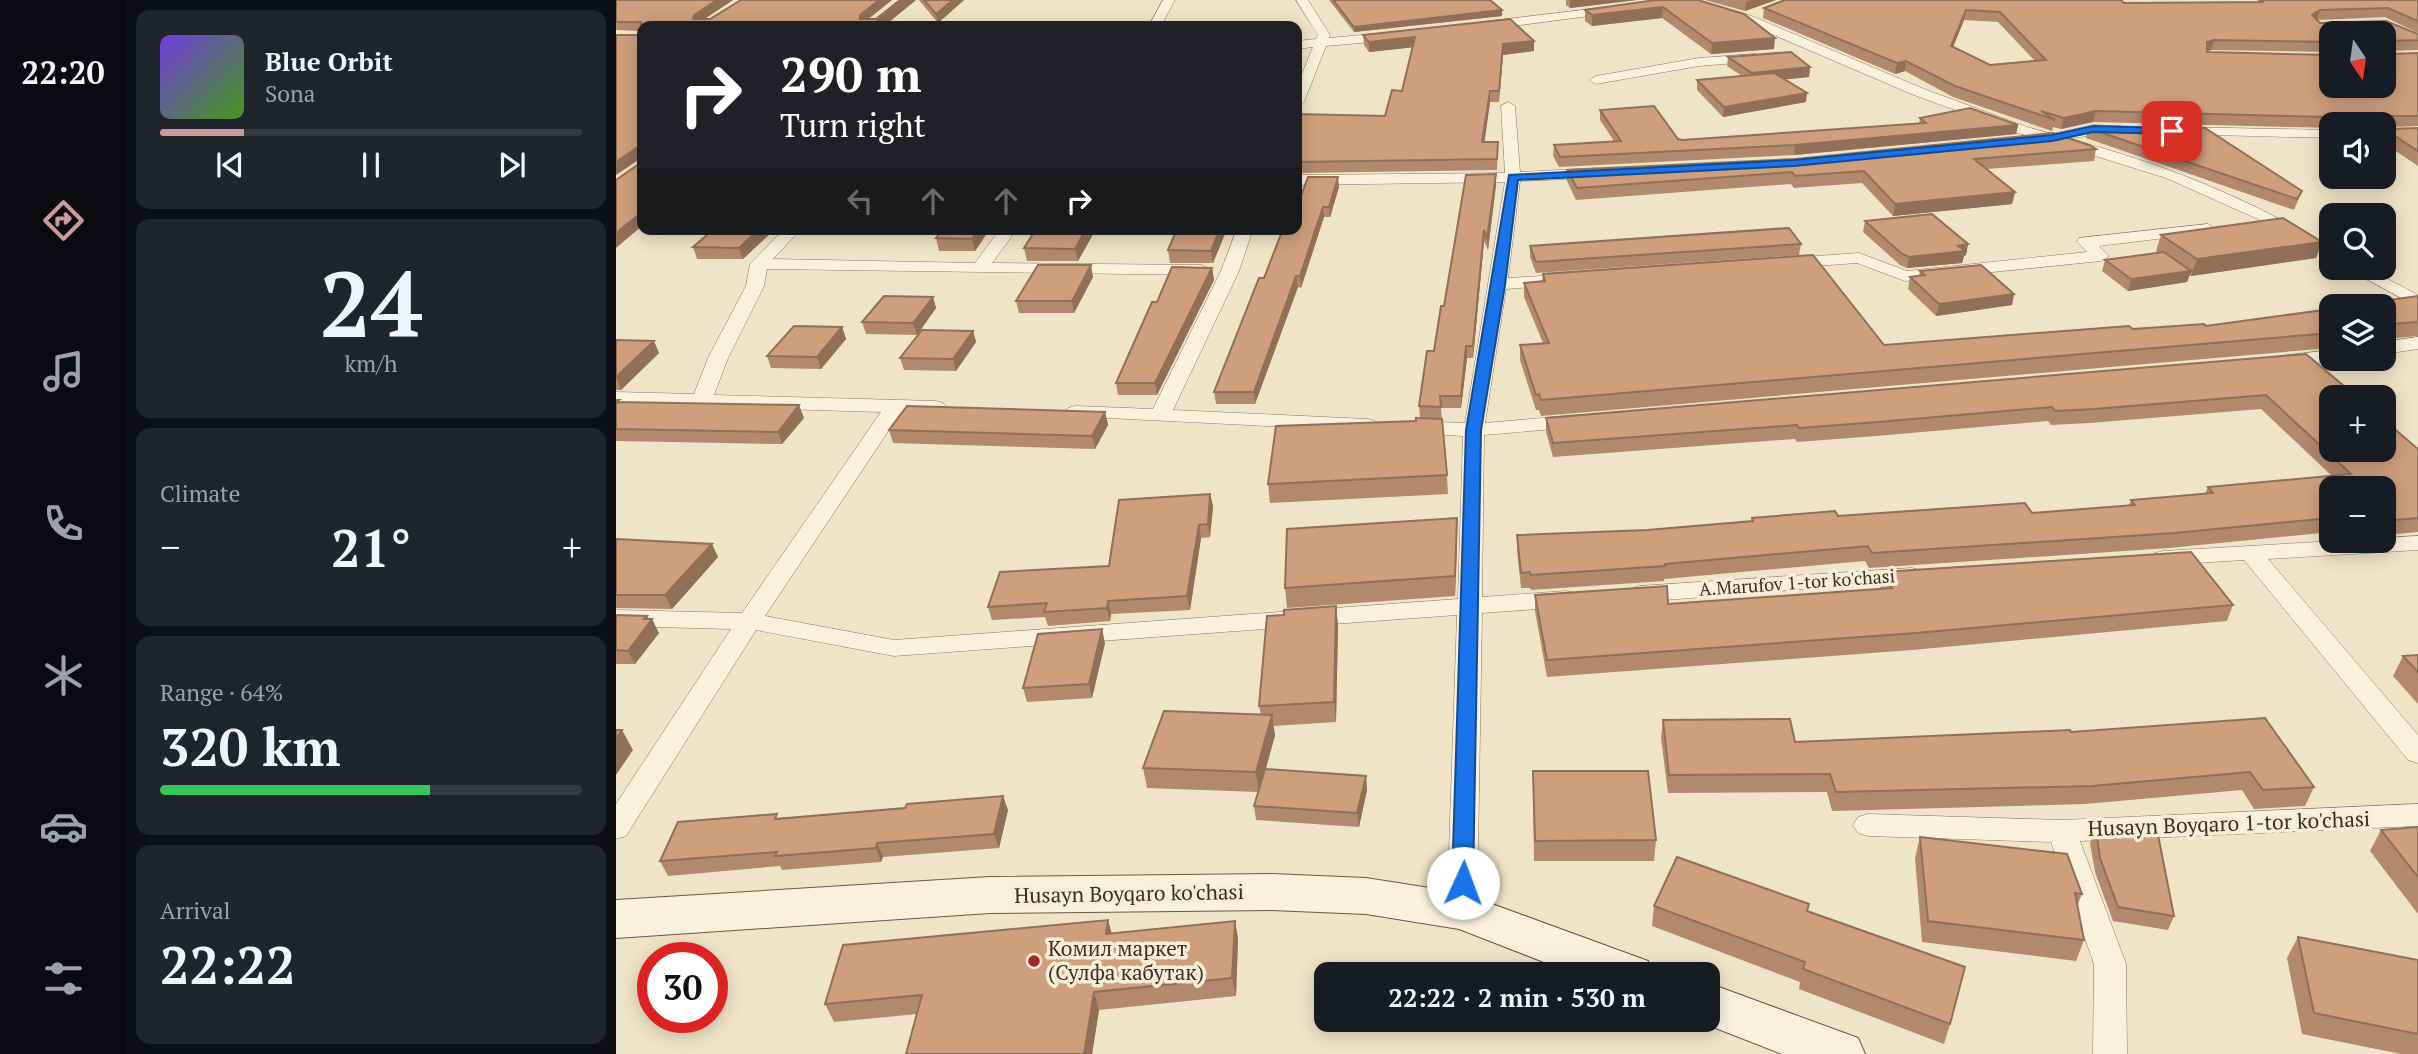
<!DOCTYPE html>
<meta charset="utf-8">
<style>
:root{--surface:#171b24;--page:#20242c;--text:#f1f3f6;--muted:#9ea1a6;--line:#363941;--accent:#cc999b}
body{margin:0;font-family:"PT Serif",serif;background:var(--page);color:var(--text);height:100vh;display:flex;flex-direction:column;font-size:26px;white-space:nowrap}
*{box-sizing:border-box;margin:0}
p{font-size:23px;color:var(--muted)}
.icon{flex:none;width:38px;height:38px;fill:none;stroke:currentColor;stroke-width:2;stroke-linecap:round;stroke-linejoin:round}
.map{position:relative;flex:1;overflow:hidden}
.panel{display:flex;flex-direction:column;gap:10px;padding:10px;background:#0d0f14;width:490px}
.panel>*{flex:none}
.hud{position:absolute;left:21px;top:21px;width:665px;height:214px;border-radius:14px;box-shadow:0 4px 18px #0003;background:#202124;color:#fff;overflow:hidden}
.needle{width:46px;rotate:167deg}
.controls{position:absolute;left:1703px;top:21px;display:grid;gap:14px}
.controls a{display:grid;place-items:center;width:77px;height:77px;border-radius:14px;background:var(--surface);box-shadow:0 4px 18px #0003;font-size:35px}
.speed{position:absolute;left:21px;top:942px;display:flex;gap:14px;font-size:35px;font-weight:700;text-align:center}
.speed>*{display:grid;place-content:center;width:91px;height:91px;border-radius:50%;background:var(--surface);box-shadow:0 4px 18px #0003;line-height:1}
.speed .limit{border:10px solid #d22;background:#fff;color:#111}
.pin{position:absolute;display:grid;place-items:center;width:60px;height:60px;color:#fff;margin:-30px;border-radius:14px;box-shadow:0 4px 10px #0006}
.me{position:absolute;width:77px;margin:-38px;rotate:2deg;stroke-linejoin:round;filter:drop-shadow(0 0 5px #0008)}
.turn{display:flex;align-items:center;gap:24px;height:147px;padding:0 28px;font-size:32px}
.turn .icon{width:91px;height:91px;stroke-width:2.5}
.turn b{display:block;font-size:49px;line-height:60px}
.lanes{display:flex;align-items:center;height:66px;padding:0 28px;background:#0003;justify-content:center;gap:35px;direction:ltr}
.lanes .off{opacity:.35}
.big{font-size:52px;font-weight:700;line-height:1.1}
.panel .card{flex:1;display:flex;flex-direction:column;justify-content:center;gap:10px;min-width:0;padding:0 24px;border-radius:14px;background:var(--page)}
.panel .dial{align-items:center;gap:0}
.dial b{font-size:91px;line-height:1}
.song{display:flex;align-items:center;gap:21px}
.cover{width:84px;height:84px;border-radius:10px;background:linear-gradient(135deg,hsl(260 70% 55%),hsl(100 70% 35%))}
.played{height:7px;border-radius:4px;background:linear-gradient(90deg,var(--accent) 20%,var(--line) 20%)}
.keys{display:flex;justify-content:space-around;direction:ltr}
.heat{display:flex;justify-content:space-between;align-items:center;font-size:38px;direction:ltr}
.charge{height:10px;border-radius:5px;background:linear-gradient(90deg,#34c759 64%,var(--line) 0)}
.trip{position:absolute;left:698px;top:962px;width:406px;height:70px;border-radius:14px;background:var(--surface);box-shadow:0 4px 18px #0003;font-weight:700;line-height:70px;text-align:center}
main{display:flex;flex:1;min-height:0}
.tabs{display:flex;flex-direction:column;width:126px;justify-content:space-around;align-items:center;background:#090b0e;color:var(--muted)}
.tabs .icon{width:49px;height:49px}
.tabs .current{color:var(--accent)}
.tabs b{font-size:32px;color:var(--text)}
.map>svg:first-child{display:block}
</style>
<main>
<nav class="tabs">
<b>22:20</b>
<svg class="icon current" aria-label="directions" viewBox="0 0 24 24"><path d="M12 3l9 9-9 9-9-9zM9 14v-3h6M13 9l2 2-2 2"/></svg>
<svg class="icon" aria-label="music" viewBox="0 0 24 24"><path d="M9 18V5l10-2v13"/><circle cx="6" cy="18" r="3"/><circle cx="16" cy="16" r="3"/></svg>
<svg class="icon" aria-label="phone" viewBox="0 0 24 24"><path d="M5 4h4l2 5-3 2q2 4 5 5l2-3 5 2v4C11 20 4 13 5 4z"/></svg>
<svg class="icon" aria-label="climate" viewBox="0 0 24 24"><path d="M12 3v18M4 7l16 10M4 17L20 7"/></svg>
<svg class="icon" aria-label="car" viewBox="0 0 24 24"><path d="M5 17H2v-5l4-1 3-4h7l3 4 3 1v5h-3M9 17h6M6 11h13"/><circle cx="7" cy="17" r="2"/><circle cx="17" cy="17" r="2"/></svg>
<svg class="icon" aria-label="filters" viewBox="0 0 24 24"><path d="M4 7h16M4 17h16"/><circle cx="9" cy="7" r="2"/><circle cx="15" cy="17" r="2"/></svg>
</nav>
<section class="panel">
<div class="card">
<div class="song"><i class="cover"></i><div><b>Blue Orbit</b><p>Sona</p></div></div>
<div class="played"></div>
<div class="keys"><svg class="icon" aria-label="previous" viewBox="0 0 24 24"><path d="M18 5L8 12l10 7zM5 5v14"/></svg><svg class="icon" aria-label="pause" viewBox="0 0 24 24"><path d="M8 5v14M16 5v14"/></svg><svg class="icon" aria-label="next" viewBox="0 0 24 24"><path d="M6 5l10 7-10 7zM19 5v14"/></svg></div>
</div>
<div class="card dial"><b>24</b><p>km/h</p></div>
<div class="card"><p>Climate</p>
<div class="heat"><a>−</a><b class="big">21°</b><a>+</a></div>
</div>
<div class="card"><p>Range · 64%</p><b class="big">320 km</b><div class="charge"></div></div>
<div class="card"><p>Arrival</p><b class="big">22:22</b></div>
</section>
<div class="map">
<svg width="1802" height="1054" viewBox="0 0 1802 1054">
<rect width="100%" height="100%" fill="#f0e4c8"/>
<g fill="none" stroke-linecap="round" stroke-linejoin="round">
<g stroke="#8d765c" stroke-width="1">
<path id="street" d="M547,0H559L545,26H533Z
M680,0H692L714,35L713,38L778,32L784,36L778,40L710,46L688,102L681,106V86L697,47L681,49V41L700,39L702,35Z
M1062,0H1080L1133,15L1308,89L1411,127L1436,134L1477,125L1505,126L1507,129C1500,134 1465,136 1452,139C1545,162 1634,199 1715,248V260L1655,225L1550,178L1447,146L1445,143L1447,140L1436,142L1401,133L1298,95L1125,21Z
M1000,6L1004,8V12L867,30L861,26L867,22Z
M1140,54L1146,58L1145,61L1083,66L980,84L973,80L980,76L1083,58Z
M892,102L899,106L904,172L982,168L990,173L982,178L904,181L892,278L942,275L951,280L942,285L890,289L869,423L961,415L968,417L971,421L968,425L961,427L868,435L866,597L950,591L959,593L962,599L959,605L950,607L866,613L861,911L857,920L846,924L835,920L831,911L841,615L278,656L140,630L10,836L0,839V804L115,629L0,626V610L126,613L265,412L0,404V392L78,394L92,358L130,286L134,264L168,229H185L157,259L359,263L384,229H401L376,263L586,265L595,270L586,275L151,269L148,286L112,358L98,395L320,401L327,403L330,407L327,411L285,412L149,616L278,640L842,599L847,436L797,433L790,431L787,427L790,423L797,421L849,423L889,182L681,185V175L889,173L885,106Z
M1563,127L1715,130V138L1558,134V128Z
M1592,224L1600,229L1598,232L1483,246L1493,256L1485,261L1289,281L1241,263L1172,268L1163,263L1172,258L1243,253L1291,271L1471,252L1461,242L1463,238Z
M621,229H637L623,271L557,410L752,419L759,421L762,425L759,429L752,431L452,416L449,412L452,408L459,406L537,409L605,271Z
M1730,268H1751L1802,295V307Z
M1802,337V349L1768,354V342Z
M1715,350V359L1722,360L1665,368L1655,362L1665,356Z
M1802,536V550L1652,559L1802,735V763L1792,760L1628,560L1547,565L1539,563L1535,558L1539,553L1547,551L1719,541H1768V538Z
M1296,568L1304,570L1308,575L1304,580L1023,602L1014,599L1011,594L1014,589L1023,586Z
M1802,804V826L1464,841L1510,964L1511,1054H1477L1478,964L1435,842L1252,836L1242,833L1237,825L1242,817L1252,814L1446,820Z"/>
</g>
<g stroke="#6f573f" stroke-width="2">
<path id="secondary" d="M656,874L750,878L846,893L1032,961L1038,975H961L843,929L750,914L656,910L374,913L0,938V900L374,877Z
M1092,983L1242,1038L1249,1054H1166L1079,1020H1092Z"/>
</g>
<use href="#street" fill="#faf1dc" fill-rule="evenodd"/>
<use href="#secondary" fill="#faf1dc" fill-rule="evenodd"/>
</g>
<path fill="#b2896c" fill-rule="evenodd" d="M0,0H117L88,19H94L276,0L252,19H260L300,0L268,26H26V226L24,159L0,175V35H23L25,31L0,30Z
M303,0H348L322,23Z
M713,0H874L886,10V16L738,32Z
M950,0H1021L954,8L950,5Z
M1040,0L1158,49L1095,54L1046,18L976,26L969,21V10Z
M1089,0H1160L1129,11Z
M1642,0H1802V33L1769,17L1701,20L1704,23L1802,34V50L1771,51L1772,54L1802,53V126L1772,127V129L1802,128V166L1768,143V124H1715V128L1477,122L1445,129L1437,127L1436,131L1337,97L1289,71L1279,74L1147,18L1148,8L1508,3L1641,2ZM1348,20L1382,22L1419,61L1374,65L1337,47ZM1715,33L1768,86L1591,52L1595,50L1715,52Z
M747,35L918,51L887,55L883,102H874L868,142H882L881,170L681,173V114L769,116L786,91L796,47L753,52L748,45Z
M1112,57L1194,67L1193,77L1168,79L1190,102L1107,117L1081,90V80L1126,76L1111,66Z
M984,110L1066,140L1303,124L1304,118L1402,125L1400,134L1178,155L943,167L937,156L938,145L998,141L984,120Z
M1472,128L1686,191L1678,210L1470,138Z
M1480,149L1478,161L1371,169L1399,192L1396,204L1277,216L1246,183L1178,188L1175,184L960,200L951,181V170Z
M880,174V185L872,250L868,241L857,358H851L845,408H825L826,419L804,418L803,406L818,351L828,306Z
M723,187L714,217H708L685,288L682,287L639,404H600L598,392L648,278Z
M1249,221L1352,244L1350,255L1348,256L1346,263L1291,268L1284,265L1247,232Z
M159,229L127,259H81L77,247Z
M374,229L359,251H323L320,238Z
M480,229L462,261H411L408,248Z
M561,229H611L597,263H554L552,250Z
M1545,235L1706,242L1700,258L1575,276L1574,275L1571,282L1512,291L1486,271L1489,260L1542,253L1540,251Z
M1185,244L1183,255L920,273L914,257V246Z
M596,268L598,280L541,395H502L500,383L541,302Z
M1304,271L1398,294L1396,305L1320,316L1292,289L1294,277L1303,276Z
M927,274L1268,345L1517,329L1590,326L1715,309V348L925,416L923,410H920L904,360V345L927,343L908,297V283L926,281Z
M477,277L458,313H403L400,301Z
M1802,296V336L1768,339V306Z
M317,297L320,308L301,335L250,334L246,322Z
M226,327L230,339L205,369L155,368L151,356Z
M357,331L360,342L340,371L288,370L284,358Z
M0,340L43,353L5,390H0Z
M1690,354L1802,449V532L1768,535V488H1715V532L1553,548L1253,568L1249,561L1048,579V581L915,590L914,588H905L901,550V535L1031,530L1135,521L1136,518L1416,513L1513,505L1515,500L1589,494L1592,487L1716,476L1645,409L1474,423L1435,425L1432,421L1260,436L1181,442L1179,439L937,457L930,432V418Z
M0,400L4,402L188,418L166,444L0,441Z
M489,412L492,425L479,449L277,443L273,430Z
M831,475L832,494L654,503L652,484Z
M594,494L597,506L594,537L585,538L574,610L495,614L494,621L432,626L429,617L376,620L372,607L493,566Z
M841,537L839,596L671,608L669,588Z
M0,539L102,557L56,609L0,608Z
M1267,572L1617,605L1611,621L1296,650L931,677L919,611V595L1052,604L1264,589Z
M720,606L722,625L720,722L657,726L659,735L650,769L750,776L751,790L743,827L640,820L638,806L642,792L531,788L527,768L645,715L643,706L668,615Z
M0,615L32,619L43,633L19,664H0Z
M489,643L476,698L411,702L407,688Z
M1802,655V704L1777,676L1787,656Z
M1649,718L1698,787L1689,806L1638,809L1626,790L1469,804L1216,811L1211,792L1052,793L1045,738L1047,720L1179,742L1455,732Z
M917,771L1040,840L1038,861H918Z
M392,810L383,848L267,857L265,862L166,870L164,866L52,876L44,861L163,818Z
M1802,827V914L1754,851L1765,830Z
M1480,829L1558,916L1552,930L1497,921L1479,872L1474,843Z
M1304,837L1466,894L1461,906L1468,940L1460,961L1306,942L1299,858Z
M1038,906L1192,911L1334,1024L1328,1044L1183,989L1184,982L1036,926Z
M492,920L495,933L619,921L622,939L620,996L483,1010L476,1054H290L301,1014L218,1022L209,1004Z
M1682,937L1802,960V1054H1785L1686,1034L1671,958Z"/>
<path fill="#916f58" d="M101,0H117L81,24L77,19L78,15Z
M263,0H276L246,24L244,19V15Z
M287,0H300L268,26H255Z
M337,0H348L322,23L320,14Z
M954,0H1021L954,8Z
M1135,0H1160L1129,11L1130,2Z
M1047,7L1046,18L976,26V15Z
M886,10V16L738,32V27Z
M1350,10L1348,20L1333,57L1335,46Z
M1704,10L1701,19L1696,15Z
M799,37L800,47L753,52V42Z
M1159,38L1158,49L1095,54L1096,43Z
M1598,40L1595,50L1588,52L1591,42Z
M918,41V51L887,55L883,102L887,44Z
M1290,61L1289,71L1279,74L1281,63Z
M1194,67L1193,77L1135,83L1136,73Z
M874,91V102L867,153L866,142Z
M1191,93L1190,102L1107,117L1108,107Z
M1480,111L1477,122L1445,129L1448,118Z
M1402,125L1400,134L1178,155L1179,145Z
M22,147L26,157L0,175V162Z
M880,174V185L872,250L871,239Z
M722,177L723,187L714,217L713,207Z
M1399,192L1396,204L1277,216L1279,204Z
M707,207L708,217L685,288L684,276Z
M26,212V226L0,248V233Z
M143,229H159L127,259L123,248Z
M362,229H374L359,251L356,239Z
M470,229H480L462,261L459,249Z
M604,229H611L597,263L595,251Z
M868,230V241L857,358V346Z
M1706,242L1700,258L1575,276L1581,259Z
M1352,244L1350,255L1348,256L1346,263L1291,268L1293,257L1342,246Z
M475,265L477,277L458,313L456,301Z
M596,268L598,280L541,395L539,383Z
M1575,271L1571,282L1512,291L1515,279Z
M680,276L682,287L639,404L638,392Z
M1398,294L1396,305L1320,316L1323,304Z
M317,297L320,308L301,335L297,323Z
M1774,324L1768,339V329Z
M226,327L230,339L205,369L201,357Z
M357,331L360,342L340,371L337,359Z
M38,341L43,353L5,390L0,377Z
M850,346L851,358L845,408V396Z
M183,405L188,418L166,444L162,432Z
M489,412L492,425L479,449L476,436Z
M594,494L597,506L594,537L592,524Z
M841,518V537L839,596V576Z
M583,525L585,538L574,610L571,596Z
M96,544L102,557L56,609L49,595Z
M492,601L495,614L494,621L491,608Z
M720,606L722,625L720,722L718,702Z
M31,616L34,622L36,619L43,633L19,664L12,651L28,619Z
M486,629L489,643L476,698L473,684Z
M656,715L659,735L643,793L640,772Z
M6,730L17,750L0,775V739Z
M750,776L751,790L743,827L741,813Z
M387,796L392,810L383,848L378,834Z
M261,843L267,857L265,862L260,848Z
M492,920L497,938L490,934Z
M619,921L622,939L620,996L616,978Z
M478,992L483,1010L476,1054H468Z"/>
<path fill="#cf9f7d" stroke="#916f58" stroke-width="2" fill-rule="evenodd" d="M0,0H101L78,15L77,19H94L125,0H263L244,15V19H260L284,0H287L255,26H26V212L0,233V180L23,164L25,150L22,147L0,162V35H23L25,32V22H0Z
M308,0H337L320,14Z
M717,0H874L886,10L738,27Z
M1040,0H1082L1128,14L1159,38L1096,43L1047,7L976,15L969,10Z
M1169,0H1505L1508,3L1648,2L1644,0H1802V21L1772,8L1704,10L1696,15L1704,23L1770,21L1802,34V40L1772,41L1769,44L1772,54L1802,53V116H1772L1770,119L1772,129L1802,128V151L1768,129V124H1760L1750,118L1480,111L1448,118L1425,111L1439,120L1339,86L1290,61L1281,63L1148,8ZM1350,10L1384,12L1430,60L1374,65L1335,46ZM1715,33H1768V86H1715V55L1591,52V42L1598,40L1715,42Z
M894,19L918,41L887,44L883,91H874L866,142H882L881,159L681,162V114L769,116L776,90L786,91L799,37L753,42L747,35Z
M1175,52L1194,67L1136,73L1112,57Z
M1158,73L1191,93L1108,107L1081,80Z
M1038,106L1062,139L1066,140L1310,123L1304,118L1354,108L1402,125L1179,145L944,157L938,145L1005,141L984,110Z
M1472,128H1589L1686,191L1681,199Z
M1437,133L1473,145L1480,149L1358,159L1399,192L1279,204L1248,171L1179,176L1176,172L961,188L951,170L1180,159Z
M880,174L871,239L868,230L857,346H850L845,396H824L825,407L803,406L811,351H818L825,306H828L850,175Z
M692,177H722L713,207H707L684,276H680L638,392H598L643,278H648L667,229H681V207Z
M1316,214L1352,244L1342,246L1349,251L1293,257L1286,254L1249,221Z
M1667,218L1706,242L1581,259L1545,235Z
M1173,228L1185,244L920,262L914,246Z
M98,229H143L123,248L77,247Z
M327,229H362L356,239L320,238Z
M420,229H470L459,249L408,248Z
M561,229H604L595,251L552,250Z
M1548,252L1575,271L1515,279L1489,260Z
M1197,255L1268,345L1513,326L1517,329L1588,324L1590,326L1715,309V333L925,400L923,394L920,395L904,345L933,343L908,283L929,281L927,274Z
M422,265H475L456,301H400Z
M1365,265L1398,294L1323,304L1294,277L1309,275L1304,271Z
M556,267L596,268L539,383H500L536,302H541Z
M268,296L317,297L297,323L246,322Z
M1802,296V322L1774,324L1772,329H1768V306H1731Z
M178,326L226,327L201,357L151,356Z
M306,330L357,331L337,359L284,358Z
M0,340L38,341L0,377Z
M1690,354L1741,397H1715V450H1768V420L1802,449V518L1768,521V488H1715V518L1558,533L1256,553L1252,546L1049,564V566L915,575L914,572L905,573L901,535L1031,530L1137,521L1136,518L1219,511L1222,516L1409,503L1416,513L1519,505L1515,500L1597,493L1592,487L1735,474L1650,395L1478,409L1439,411L1436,407L1262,422L1183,428L1181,425L937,443L930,418Z
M0,400H3L0,402L183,405L162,432L0,429Z
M291,406L489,412L476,436L273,430Z
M800,418L826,419L831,475L652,484L660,426L800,421Z
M594,494L592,524L583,525L571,596L492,601L491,608L428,612L431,603L372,607L384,572L493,566L503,500Z
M841,518L839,576L669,588L671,529Z
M0,539L96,544L49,595H0Z
M1575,552L1617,605L1300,633L931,660L919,595L1051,586L1052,604L1276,588L1267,572Z
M720,606L718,702L643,706L651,616L668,615V610Z
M0,615L31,616L28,619H36L12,651L0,650Z
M486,629L473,684L407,688L422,634Z
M1802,655V672L1787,656Z
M548,711L656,715L640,772L527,768Z
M1649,718L1698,787L1647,790L1634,772L1476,786L1220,792L1214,774L1053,775L1047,720L1174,719L1179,742L1454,730L1455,732Z
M0,730H6L0,739Z
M649,769L750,776L741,813L638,806Z
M917,771H1032L1040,840L919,841Z
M387,796L378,834L261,843L260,848L159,856L161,852L44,861L62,822L161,814L159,819L289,808L291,804Z
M1802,827V877L1765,830Z
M1497,828L1542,835L1558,916L1502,907L1484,858L1480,829Z
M1304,837L1451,854L1466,894L1459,893L1468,940L1312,921Z
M1061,857L1193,904L1191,911L1349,967L1334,1024L1187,969L1189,962L1038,906Z
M492,920L490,934L619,921L616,978L478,992L468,1054H290L306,995L209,1004L227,945Z
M1682,937L1802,960V1034L1698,1013Z"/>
<path fill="#1a73e8" stroke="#114b97" stroke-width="2" d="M1477,126L1556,128L1561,131L1556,134L1477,132L1436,141L1178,166L902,180L889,285L865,430L857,883L854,889L847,891L839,889L836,883L850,430L893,175L1178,160L1436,135Z"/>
<circle fill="#9e2a2b" stroke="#f7eed8" stroke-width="2.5" cx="418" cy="961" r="7"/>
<g text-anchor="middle" stroke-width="7" stroke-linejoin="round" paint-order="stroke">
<g font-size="18" fill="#3d2e20" stroke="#f7eed8">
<text transform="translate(1181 583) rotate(-4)" y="6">A.Marufov 1-tor ko'chasi</text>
</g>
<g font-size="21" fill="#3d2e20" stroke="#f7eed8">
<text transform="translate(1613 824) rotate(-2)" y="7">Husayn Boyqaro 1-tor ko'chasi</text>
<text transform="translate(513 894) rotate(-1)" y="7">Husayn Boyqaro ko'chasi</text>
</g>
<g font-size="21" fill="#3d2e20" stroke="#f7eed8" text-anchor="start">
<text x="432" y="956">Комил маркет<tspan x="432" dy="24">(Сулфа кабутак)</tspan></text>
</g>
</g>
</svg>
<div class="controls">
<a><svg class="needle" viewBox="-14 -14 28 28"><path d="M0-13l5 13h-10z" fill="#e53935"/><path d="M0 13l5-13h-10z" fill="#9ea1a6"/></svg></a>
<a><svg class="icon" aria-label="sound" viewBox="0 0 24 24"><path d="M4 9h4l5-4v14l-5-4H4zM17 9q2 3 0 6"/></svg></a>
<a><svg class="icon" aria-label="search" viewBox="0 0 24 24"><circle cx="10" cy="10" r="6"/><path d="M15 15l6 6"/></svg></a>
<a><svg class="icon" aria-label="layers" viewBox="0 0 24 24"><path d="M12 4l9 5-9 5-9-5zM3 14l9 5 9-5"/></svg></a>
<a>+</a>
<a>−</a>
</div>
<div class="speed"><div class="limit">30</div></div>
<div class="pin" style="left:1556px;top:131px;background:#d93025"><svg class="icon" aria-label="arrive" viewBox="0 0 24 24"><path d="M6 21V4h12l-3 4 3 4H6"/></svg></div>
<svg class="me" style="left:847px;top:883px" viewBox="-20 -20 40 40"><circle r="19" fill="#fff"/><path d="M0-13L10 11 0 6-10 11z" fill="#1a73e8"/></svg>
<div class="trip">22:22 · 2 min · 530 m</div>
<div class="hud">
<div class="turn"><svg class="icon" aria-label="right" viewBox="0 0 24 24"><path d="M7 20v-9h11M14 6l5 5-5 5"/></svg><div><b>290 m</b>Turn right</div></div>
<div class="lanes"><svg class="icon off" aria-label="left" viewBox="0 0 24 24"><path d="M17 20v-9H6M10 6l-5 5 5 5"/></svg><svg class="icon off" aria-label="ahead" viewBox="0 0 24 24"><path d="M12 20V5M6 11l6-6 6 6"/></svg><svg class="icon off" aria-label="ahead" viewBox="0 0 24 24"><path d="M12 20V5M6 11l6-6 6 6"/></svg><svg class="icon" aria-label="right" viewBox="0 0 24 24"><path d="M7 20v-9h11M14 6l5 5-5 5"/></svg></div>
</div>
</div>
</main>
